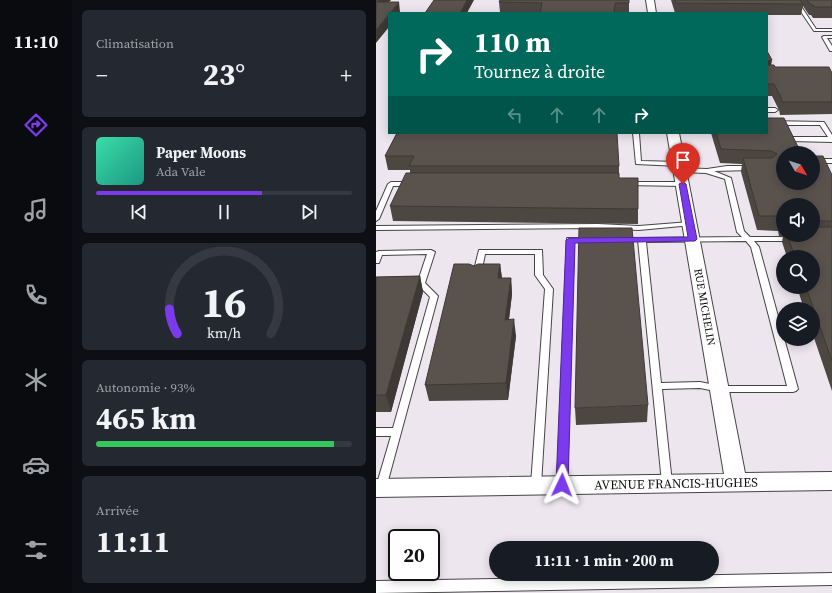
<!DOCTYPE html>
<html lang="fr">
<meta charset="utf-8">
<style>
:root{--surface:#171b24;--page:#242831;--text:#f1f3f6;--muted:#9ea1a6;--line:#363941;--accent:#7c3aed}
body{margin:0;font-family:"Source Serif 4",serif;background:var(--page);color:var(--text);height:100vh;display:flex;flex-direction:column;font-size:15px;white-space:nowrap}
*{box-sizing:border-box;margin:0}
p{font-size:13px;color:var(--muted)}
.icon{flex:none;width:22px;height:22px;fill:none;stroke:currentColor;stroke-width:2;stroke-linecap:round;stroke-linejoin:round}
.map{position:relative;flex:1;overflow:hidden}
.sheet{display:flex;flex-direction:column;gap:10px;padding:10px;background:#0d0f14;width:304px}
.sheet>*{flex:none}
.top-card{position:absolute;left:12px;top:12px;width:380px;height:122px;border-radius:0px;box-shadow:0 2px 10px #0003;background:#00695c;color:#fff;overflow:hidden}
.needle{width:26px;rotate:129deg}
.buttons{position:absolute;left:400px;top:146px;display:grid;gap:8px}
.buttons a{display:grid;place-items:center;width:44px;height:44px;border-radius:50%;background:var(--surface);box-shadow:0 2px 10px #0003;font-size:20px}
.speed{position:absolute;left:12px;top:529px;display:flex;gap:8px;font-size:20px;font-weight:700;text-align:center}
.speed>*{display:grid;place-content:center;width:52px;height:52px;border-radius:50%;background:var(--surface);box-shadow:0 2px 10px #0003;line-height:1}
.speed .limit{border:2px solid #111;border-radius:6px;background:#fff;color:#111}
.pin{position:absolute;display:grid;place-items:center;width:34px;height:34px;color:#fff;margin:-41px -17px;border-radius:50% 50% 50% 0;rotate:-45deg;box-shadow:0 0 4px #0007}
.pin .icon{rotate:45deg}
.me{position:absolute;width:44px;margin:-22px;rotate:2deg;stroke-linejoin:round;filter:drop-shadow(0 0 3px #0008)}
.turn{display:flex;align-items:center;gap:14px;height:84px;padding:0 20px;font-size:18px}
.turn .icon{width:52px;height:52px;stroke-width:2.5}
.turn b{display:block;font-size:28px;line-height:34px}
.lanes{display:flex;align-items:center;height:38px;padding:0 20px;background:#0003;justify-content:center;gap:20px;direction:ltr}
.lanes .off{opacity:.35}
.big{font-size:30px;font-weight:700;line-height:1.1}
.sheet .widget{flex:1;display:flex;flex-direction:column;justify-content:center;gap:6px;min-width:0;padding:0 14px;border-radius:6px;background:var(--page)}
.sheet .dial{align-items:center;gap:0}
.dial svg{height:104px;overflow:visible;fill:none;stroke:var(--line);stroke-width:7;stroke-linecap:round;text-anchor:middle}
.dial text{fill:var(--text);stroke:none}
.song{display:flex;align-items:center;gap:12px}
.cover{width:48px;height:48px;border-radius:6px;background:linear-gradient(135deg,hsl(160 70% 55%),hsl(170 70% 35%))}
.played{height:4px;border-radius:2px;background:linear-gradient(90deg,var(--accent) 65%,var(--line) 65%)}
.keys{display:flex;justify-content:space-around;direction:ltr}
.heat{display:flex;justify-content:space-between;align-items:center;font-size:22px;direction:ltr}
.charge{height:6px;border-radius:3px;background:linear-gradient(90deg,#34c759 93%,var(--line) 0)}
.trip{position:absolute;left:113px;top:541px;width:230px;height:40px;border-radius:20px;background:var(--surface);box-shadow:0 2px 10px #0003;font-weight:700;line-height:40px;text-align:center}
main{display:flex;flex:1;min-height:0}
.tabs{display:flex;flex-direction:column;width:72px;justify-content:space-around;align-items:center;background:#090b0e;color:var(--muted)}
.tabs .icon{width:28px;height:28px}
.tabs .current{color:var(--accent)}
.tabs b{font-size:18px;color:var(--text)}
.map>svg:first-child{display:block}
</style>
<main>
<nav class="tabs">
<b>11:10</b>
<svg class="icon current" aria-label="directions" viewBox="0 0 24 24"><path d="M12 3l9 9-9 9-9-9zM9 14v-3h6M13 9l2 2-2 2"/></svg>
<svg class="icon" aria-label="music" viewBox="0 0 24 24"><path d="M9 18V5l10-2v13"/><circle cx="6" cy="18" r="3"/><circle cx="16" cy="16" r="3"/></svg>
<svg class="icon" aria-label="phone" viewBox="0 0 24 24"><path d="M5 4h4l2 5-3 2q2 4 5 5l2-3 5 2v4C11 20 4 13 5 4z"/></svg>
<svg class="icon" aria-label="climate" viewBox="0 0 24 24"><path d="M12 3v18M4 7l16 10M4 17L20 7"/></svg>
<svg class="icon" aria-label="car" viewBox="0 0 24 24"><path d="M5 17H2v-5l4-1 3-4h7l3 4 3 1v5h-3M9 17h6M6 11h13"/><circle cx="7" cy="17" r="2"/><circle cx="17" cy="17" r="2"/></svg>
<svg class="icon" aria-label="filters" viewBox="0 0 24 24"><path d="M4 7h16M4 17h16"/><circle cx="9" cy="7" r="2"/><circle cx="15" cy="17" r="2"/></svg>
</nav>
<section class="sheet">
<div class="widget"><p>Climatisation</p>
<div class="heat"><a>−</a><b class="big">23°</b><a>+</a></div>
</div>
<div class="widget">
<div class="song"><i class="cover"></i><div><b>Paper Moons</b><p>Ada Vale</p></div></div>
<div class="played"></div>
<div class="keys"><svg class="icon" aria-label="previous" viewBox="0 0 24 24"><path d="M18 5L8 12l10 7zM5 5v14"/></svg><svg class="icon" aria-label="pause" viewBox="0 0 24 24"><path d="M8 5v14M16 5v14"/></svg><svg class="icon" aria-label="next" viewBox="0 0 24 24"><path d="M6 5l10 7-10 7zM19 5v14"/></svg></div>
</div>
<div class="widget dial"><svg viewBox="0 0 100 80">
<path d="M14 69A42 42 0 1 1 86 69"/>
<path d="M14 69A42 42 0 0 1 8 50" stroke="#7c3aed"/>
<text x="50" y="56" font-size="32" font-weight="700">16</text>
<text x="50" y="72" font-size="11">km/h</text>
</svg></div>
<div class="widget"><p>Autonomie · 93%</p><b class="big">465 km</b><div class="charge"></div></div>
<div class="widget"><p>Arrivée</p><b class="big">11:11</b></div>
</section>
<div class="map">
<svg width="456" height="593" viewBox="0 0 456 593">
<rect width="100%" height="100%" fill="#fffdf5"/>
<path fill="#eee6ef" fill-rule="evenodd" d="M0,0H456V593H0ZM13,13H391V133H13ZM407,153H437V183H407ZM407,205H437V235H407ZM407,257H437V287H407ZM407,309H437V339H407ZM21,538H55V572H21ZM120,548H336V574H120Z"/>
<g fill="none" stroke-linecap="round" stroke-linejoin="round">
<g stroke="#444" stroke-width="2">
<path id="lane" d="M417,0H421L440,29H456V31H438Z
M448,36H456V38H451L456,46V51H454L446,37Z
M391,108H399L402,110L399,112H391Z
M391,121L448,122L456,135V142L414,141L411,139L414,137H452L444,125H391Z
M257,133H263L265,161L303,162L306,164L303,166L260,164Z
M437,159H456V163H437Z
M351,166H375L378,168L375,170L338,171L355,178L368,231L374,237H417L421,239L417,241H378L383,247L422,389L420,391L417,392H344L324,388L286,389L296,483L295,486L291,487L287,486L286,483L262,240L266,238L366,237L361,232L349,179L330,173L304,172L301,170L304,168L331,169ZM370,241L375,247L411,386H344L324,382L285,383L270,242Z
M15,182H34L37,184L34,186H17L3,219L0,221V211L12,184Z
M251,182H307L310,184L307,186L249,185L248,184Z
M314,222L317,224L316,225L263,230L222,228L0,230V226L222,224L263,226Z
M191,238H213L217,240L213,242H198L191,485L190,488L186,489L182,488L181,485Z
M55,250L59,252L49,283L62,296L10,488L9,491L5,493L1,491L0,487L15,436H0V428H17L54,297L41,284L51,254L6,255L3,263H0V252L3,251Z
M103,250H166L167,275L177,289L165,485L164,488L160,489L156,488L155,485L169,289L159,275V254H109L105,274L101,276L97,274Z
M456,573V585L0,593V581Z"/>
</g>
<g stroke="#444" stroke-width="2">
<path id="street" d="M270,0H278L280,13H272Z
M291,133H303L369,473L456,472V490L0,497V479L348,474Z"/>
</g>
<use href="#lane" fill="#fff" fill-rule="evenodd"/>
<use href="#street" fill="#fff" fill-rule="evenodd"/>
</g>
<path fill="#4d4742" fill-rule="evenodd" d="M253,0V13L124,12L123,2Z
M295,0H456V18H437L435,15H433L427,6L425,15H391V13H299Z
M391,51L395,65L399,67L456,73V114L404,115L403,110L396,96H391Z
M21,133L243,166V178L262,209V224L17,221L14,206L34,173V170H12L9,156Z
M335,133H391L407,153L456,175V391L437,335V309H428L421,287H437V257H411L406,242L407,236H403L402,231L381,230L365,172L366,164L344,163ZM407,205H437V235H407Z
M124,264L126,278H135L136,294L133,319L140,336L132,400L53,401L49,385L98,266Z
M44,276L47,292L15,412H0V277Z
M272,405L271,422L200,425L199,408Z"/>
<path fill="#3f3936" d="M4,0H15L3,12L1,2Z
M91,0H98L91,13H84Z
M23,2L24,12V13H14Z
M13,14V27L0,43V30Z
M396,60L394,72H391L392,61Z
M124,264L126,279L122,278Z
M44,276L47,292L15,412L10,395Z
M135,278L136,294L131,336L129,320Z
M138,319L140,336L132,400L130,383Z"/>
<path fill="#5a524d" stroke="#3f3936" d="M0,0H4L1,2H23L14,13H13V14L0,30Z
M58,0H91L84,13H49Z
M124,0H253V3H239L238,13H164L166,3L123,2Z
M299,0H424L427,4L300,3Z
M431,0H456V7H439L437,5L434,4Z
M391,51L396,60L392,61V65H398L399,67H453L456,73V102H406L405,97L398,84H391Z
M391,118H408L425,153H407V183H437V156H447L456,175V221H437V205H407V221H406L405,216H383L367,158H396L401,154L396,151L345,149L340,133H391Z
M21,133H241L243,166H33L38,156H9Z
M30,173H243V178H262V209L14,206Z
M437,227H456V361L430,287H437V257H419L411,235H437Z
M203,228H256L272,405L199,408Z
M78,264H93L98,266L102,264H124L122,278H135L129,320L138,319L130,383L49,385Z
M44,276L10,395H0V277Z"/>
<path fill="#7c3aed" stroke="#51269a" d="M307,182L310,184L321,239L319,241L199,243L192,485L190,488L186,490L182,488L180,485L190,240L194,238L312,237L303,184Z"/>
<g text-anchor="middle" stroke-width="4" stroke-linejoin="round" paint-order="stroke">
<g font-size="11" fill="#111" stroke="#fff">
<text transform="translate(329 307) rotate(80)" y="4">RUE MICHELIN</text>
</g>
<g font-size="13" fill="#111" stroke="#fff">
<text transform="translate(300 483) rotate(-1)" y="5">AVENUE FRANCIS-HUGHES</text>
</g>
</g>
</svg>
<div class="buttons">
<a><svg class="needle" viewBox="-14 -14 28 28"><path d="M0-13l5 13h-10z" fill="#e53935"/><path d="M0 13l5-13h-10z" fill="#9ea1a6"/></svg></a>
<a><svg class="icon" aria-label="sound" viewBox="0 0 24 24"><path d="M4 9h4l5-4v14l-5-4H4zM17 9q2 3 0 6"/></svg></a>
<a><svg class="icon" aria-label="search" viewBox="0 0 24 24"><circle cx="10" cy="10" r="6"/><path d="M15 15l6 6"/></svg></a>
<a><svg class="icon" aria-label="layers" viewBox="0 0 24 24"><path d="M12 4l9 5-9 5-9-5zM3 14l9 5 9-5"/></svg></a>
</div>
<div class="speed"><div class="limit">20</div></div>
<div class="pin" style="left:307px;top:184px;background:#d93025"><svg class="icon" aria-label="arrive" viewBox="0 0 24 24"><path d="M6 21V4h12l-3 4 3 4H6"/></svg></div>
<svg class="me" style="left:186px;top:485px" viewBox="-20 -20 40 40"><path d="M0-17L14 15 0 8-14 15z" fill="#7c3aed" stroke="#fff" stroke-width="4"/></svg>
<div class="trip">11:11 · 1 min · 200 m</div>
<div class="top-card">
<div class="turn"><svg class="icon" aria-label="right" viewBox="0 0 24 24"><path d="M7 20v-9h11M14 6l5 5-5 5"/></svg><div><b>110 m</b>Tournez à droite</div></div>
<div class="lanes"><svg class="icon off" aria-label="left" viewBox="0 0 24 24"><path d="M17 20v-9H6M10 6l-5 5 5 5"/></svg><svg class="icon off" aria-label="ahead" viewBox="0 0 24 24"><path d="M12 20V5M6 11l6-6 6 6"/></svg><svg class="icon off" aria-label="ahead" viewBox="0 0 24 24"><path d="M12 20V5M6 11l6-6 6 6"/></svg><svg class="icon" aria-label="right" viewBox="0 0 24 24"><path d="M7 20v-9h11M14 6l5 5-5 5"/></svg></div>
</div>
</div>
</main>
